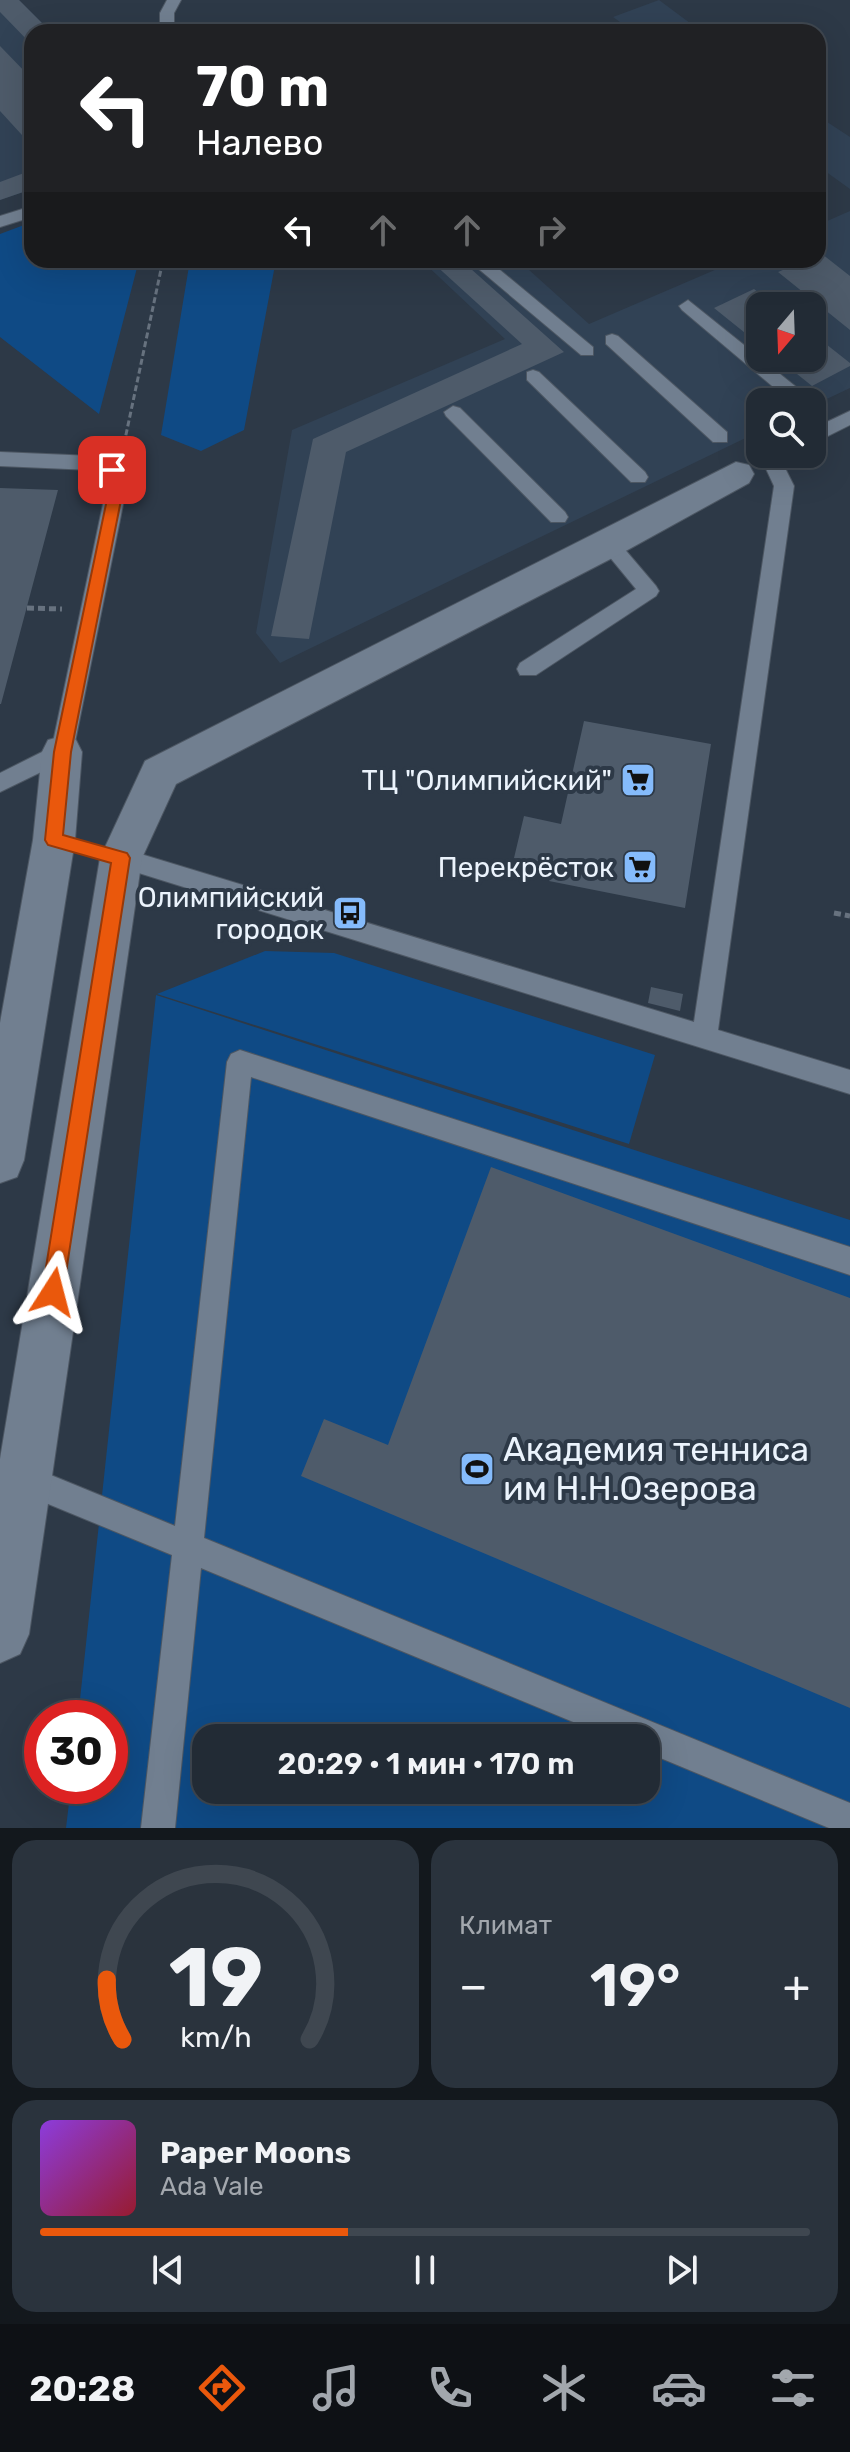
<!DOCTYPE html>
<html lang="ru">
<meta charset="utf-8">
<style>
:root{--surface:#222b35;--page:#2a333d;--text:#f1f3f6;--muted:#a2a7ad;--line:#3f4750;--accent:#ea580c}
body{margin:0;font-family:Rubik,sans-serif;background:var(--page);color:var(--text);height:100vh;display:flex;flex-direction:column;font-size:30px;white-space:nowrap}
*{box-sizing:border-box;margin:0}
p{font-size:26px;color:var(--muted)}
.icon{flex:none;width:44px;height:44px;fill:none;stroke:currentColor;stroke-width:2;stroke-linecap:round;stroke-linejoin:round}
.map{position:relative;height:1828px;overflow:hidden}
.details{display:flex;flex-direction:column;gap:12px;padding:12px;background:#13181d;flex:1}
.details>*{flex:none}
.guide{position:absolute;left:24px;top:24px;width:802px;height:244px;border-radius:24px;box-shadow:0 8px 32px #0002,0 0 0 2px var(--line);background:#202124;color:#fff;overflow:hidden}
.needle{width:52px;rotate:199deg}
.tools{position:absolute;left:746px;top:292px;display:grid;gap:16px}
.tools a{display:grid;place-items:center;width:80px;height:80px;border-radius:16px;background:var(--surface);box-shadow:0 8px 32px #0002,0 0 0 2px var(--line);font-size:40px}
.speed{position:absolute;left:24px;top:1700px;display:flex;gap:16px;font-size:40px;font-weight:700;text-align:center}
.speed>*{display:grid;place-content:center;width:104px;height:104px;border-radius:50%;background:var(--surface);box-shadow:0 8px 32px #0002,0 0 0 2px var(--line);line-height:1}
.speed .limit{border:12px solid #d22;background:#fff;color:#111}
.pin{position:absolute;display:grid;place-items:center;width:68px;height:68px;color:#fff;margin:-34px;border-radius:16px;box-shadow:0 4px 12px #0006}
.me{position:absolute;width:88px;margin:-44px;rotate:9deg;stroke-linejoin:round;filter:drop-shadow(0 0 6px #0008)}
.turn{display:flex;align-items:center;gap:28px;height:168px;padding:0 40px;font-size:36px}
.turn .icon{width:104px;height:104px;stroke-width:2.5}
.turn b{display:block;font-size:56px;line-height:68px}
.lanes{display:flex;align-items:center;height:76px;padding:0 40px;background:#0003;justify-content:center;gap:40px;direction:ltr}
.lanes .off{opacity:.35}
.big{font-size:60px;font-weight:600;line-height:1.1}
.details .tile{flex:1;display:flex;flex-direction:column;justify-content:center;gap:12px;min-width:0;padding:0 28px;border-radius:24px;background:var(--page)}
.details .dial{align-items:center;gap:0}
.dial svg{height:208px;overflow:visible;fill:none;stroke:var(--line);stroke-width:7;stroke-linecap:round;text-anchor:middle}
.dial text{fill:var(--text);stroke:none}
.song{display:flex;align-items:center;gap:24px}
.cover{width:96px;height:96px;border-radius:12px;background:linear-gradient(135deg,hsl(270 70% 55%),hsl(350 70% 35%))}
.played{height:8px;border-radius:4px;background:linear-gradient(90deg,var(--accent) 40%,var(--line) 40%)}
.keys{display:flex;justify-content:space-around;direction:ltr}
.heat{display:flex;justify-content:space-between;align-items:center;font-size:44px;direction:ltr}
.details .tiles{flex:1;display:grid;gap:12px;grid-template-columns:1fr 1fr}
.tile:last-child{grid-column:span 2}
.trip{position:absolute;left:192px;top:1724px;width:468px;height:80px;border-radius:24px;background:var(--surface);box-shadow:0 8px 32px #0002,0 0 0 2px var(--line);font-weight:600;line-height:80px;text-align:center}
.menu{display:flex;height:128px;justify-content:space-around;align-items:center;background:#0e1115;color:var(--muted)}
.menu .icon{width:56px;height:56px}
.menu .active{color:var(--accent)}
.menu b{font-size:36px;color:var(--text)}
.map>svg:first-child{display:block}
</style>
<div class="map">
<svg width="850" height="1828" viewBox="0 0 850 1828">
<rect width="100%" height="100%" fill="#2d3947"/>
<path fill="#314255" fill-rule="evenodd" d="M0,0H19L51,32H32V189L0,200Z
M659,0L702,32H634L613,17Z
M818,116L850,137V189L818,166Z
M850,211V388L812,406V402H760V431L280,663L256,633L292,430L505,339L421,260H518L589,324L738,260H818V225ZM760,306H812V358H760Z"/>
<path fill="#0f4a85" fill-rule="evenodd" d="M32,222V260H139L99,414L0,337V234Z
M190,260H280L275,265L244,430L201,451L161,435Z
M265,951L334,953L655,1055L629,1144L157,994Z
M156,995L850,1220V1828H66L71,1786H110V1718H78ZM206,1738H646V1790H206Z"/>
<path fill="#4e5b6a" d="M0,0H19L51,32H32V45L0,12Z
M0,46L32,79V146L0,111Z
M32,170V189L0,200V182Z
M822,254L850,276V330L778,272L807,260H818Z
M437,260H461L564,352L346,452L309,639L271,636L313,439L522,344L432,262Z
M754,289L776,306H760V345L714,308Z
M812,333L850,363V366L812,386L777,358H812Z
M0,488L58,490L1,704H0Z
M584,721L711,744L685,908L549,881L552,865L514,858L524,816L561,824Z
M651,987L683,994L680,1011L648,1003Z
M491,1167L850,1298V1708L301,1476L324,1419L388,1445Z"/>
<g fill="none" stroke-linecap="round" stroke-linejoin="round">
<g stroke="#4d5763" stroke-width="2">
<path id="lane" d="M167,0H181L174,13V32H160V13Z
M32,206V217L0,227V216Z
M468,260H488L593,347V355H581Z
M688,300L805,394V402H791L682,310L679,306Z
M612,334L618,336L727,432V442H713L606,344V336Z
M533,370L539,372L645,472L648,477L645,482H631L527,380V372Z
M453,406L460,408L565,512L568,517L565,522H551L446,416L444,412Z
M850,411V425L812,444V429Z
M0,452L93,456L119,465L127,485L73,752L70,758L0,792V773L52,747L107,485L104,474L91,470L0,466Z
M764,454H778L794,486L718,1030L850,1070V1094L113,865L109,858L113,851L121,848L694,1022L774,486L761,458Z
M609,537L616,539L656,586L659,591L656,596L536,675H520L517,669L520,663L636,589L599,544Z
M240,1050L850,1247V1275L251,1077L204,1538L850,1803V1828H829L646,1752V1738H612L201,1568L175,1828H141L172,1555L24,1494L0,1493V1463L24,1464L175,1526L227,1062L231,1054Z"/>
</g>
<g stroke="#4d5763" stroke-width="2">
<path id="street" d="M736,462L749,465L754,474L749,483L622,553L176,784L142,858L29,1634L20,1654L0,1663V1459L100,858L145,761Z
M62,736L76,740L82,752L75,840L24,1160L17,1177L0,1183V1023L33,840L42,752L48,740Z"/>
</g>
<path stroke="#67727f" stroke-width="3" stroke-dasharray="6 3" stroke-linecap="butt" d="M124,444L163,260"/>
<path stroke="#67727f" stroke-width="5" stroke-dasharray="7 4" stroke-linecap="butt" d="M27,608L62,609
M834,913L850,916"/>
<use href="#lane" fill="#717f90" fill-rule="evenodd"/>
<use href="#street" fill="#717f90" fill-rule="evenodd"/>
</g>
<path fill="#ea580c" stroke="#983908" stroke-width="2" d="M112,465L117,467L124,485L71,752L63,835L127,853L130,858L63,1292L60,1300L53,1303L45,1300L42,1292L111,863L48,845L45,840L54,752L110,485L104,470Z"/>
<defs>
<g id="supermarket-square" transform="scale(1.8)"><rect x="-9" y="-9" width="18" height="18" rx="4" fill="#85bbfb" stroke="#2d3947"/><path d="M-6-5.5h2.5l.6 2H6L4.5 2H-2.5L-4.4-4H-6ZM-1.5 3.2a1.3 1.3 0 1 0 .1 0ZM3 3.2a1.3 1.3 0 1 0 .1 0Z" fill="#111"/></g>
<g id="bus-square" transform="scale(1.8)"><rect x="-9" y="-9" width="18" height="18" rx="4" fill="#85bbfb" stroke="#2d3947"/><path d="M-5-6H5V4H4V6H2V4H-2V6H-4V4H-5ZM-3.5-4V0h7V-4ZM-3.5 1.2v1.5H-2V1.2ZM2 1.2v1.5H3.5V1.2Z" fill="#111"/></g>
<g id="stadium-square" transform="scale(1.8)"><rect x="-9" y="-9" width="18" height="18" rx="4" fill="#85bbfb" stroke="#2d3947"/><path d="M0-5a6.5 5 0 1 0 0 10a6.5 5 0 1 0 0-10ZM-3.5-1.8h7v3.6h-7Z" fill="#111"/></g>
</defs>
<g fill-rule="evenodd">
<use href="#supermarket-square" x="638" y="780"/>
<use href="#supermarket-square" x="640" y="867"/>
<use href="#bus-square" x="350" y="913"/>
<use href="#stadium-square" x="477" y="1469"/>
</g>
<g text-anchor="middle" stroke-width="8" stroke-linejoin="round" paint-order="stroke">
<g font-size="28" fill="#ebf3fc" stroke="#2d3947" text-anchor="end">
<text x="612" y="790">ТЦ "Олимпийский"</text>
<text x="614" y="877">Перекрёсток</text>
<text x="324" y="907">Олимпийский<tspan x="324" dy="32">городок</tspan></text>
</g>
<g font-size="34" fill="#ebf3fc" stroke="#2d3947" text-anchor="start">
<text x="503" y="1461">Академия тенниса<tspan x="503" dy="39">им Н.Н.Озерова</tspan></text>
</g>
</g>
</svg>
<div class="tools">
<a><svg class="needle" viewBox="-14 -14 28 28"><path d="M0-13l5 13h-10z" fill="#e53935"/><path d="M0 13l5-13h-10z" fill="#a2a7ad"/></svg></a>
<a><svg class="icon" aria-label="search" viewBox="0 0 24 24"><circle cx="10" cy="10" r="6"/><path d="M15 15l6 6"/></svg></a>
</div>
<div class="speed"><div class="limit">30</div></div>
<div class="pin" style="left:112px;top:470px;background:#d93025"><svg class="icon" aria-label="arrive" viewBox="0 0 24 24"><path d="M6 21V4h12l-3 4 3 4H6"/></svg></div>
<svg class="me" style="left:53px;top:1292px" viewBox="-20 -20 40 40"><path d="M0-17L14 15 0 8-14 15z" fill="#ea580c" stroke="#fff" stroke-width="4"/></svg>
<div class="trip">20:29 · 1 мин · 170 m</div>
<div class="guide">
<div class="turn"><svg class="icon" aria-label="left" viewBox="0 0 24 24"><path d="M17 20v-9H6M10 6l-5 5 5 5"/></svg><div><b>70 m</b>Налево</div></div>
<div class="lanes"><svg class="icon" aria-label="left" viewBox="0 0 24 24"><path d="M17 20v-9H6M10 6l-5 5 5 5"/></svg><svg class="icon off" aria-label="ahead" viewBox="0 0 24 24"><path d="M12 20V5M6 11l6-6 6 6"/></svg><svg class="icon off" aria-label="ahead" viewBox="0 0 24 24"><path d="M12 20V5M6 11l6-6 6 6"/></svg><svg class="icon off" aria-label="right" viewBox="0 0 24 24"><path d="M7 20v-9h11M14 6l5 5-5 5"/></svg></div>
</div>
</div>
<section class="details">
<div class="tiles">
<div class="tile dial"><svg viewBox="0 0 100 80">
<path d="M14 69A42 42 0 1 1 86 69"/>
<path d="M14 69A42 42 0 0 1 8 46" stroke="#ea580c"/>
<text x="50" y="56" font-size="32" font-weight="700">19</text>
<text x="50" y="72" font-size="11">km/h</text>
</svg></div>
<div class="tile"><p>Климат</p>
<div class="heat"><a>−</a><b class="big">19°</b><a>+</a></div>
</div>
<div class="tile">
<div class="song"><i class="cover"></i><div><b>Paper Moons</b><p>Ada Vale</p></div></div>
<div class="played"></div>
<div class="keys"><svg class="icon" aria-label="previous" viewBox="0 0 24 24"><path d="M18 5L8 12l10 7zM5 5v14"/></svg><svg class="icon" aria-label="pause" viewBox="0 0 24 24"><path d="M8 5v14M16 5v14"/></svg><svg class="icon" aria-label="next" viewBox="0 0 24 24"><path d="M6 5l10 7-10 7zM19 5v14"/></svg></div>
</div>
</div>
</section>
<nav class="menu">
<b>20:28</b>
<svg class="icon active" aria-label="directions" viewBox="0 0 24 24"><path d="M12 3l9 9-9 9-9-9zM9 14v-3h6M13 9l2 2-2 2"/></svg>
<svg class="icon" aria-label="music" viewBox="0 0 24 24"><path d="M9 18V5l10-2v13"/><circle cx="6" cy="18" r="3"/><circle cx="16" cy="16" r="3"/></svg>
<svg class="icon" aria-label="phone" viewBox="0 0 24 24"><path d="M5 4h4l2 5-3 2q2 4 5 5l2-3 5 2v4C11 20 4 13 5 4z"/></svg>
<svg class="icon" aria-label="climate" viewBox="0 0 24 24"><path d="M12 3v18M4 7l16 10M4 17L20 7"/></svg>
<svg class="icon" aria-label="car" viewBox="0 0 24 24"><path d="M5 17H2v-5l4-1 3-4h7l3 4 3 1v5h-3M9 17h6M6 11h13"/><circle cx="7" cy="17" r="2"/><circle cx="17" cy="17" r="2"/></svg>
<svg class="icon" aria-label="filters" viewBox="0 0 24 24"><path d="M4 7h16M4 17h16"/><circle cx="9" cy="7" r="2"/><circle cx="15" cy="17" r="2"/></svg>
</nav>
